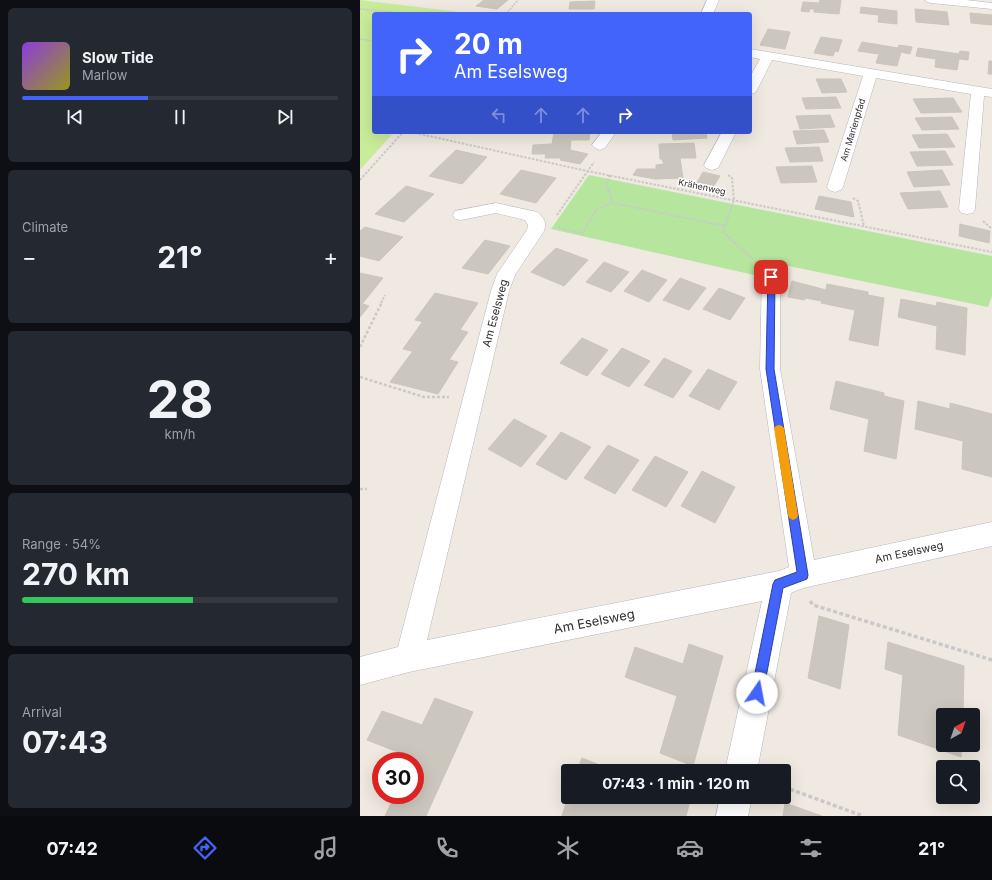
<!DOCTYPE html>
<meta charset="utf-8">
<style>
:root{--surface:#171b24;--page:#242831;--text:#f1f3f6;--muted:#9ea1a6;--line:#363941;--accent:#4264fb}
body{margin:0;font-family:Inter,sans-serif;background:var(--page);color:var(--text);height:100vh;display:flex;flex-direction:column;font-size:15px;white-space:nowrap}
*{box-sizing:border-box;margin:0}
p{font-size:13px;color:var(--muted)}
.icon{flex:none;width:22px;height:22px;fill:none;stroke:currentColor;stroke-width:2;stroke-linecap:round;stroke-linejoin:round}
.map{position:relative;flex:1;overflow:hidden}
.sheet{display:flex;flex-direction:column;gap:8px;padding:8px;background:#0d0f14;width:360px}
.sheet>*{flex:none}
.top-card{position:absolute;left:12px;top:12px;width:380px;height:122px;border-radius:4px;box-shadow:0 4px 16px #0002;background:#4264fb;color:#fff;overflow:hidden}
.needle{width:26px;rotate:40deg}
.buttons{position:absolute;left:576px;top:708px;display:grid;gap:8px}
.buttons a{display:grid;place-items:center;width:44px;height:44px;border-radius:4px;background:var(--surface);box-shadow:0 4px 16px #0002;font-size:20px}
.speed{position:absolute;left:12px;top:752px;display:flex;gap:8px;font-size:20px;font-weight:700;text-align:center}
.speed>*{display:grid;place-content:center;width:52px;height:52px;border-radius:50%;background:var(--surface);box-shadow:0 4px 16px #0002;line-height:1}
.speed .limit{border:6px solid #d22;background:#fff;color:#111}
.pin{position:absolute;display:grid;place-items:center;width:34px;height:34px;color:#fff;margin:-17px;border-radius:8px;box-shadow:0 2px 6px #0006}
.me{position:absolute;width:44px;margin:-22px;rotate:12deg;stroke-linejoin:round;filter:drop-shadow(0 0 3px #0008)}
.turn{display:flex;align-items:center;gap:14px;height:84px;padding:0 16px;font-size:18px}
.turn .icon{width:52px;height:52px;stroke-width:2.5}
.turn b{display:block;font-size:28px;line-height:34px}
.lanes{display:flex;align-items:center;height:38px;padding:0 16px;background:#0003;justify-content:center;gap:20px;direction:ltr}
.lanes .off{opacity:.35}
.big{font-size:30px;font-weight:700;line-height:1.1}
.sheet .widget{flex:1;display:flex;flex-direction:column;justify-content:center;gap:6px;min-width:0;padding:0 14px;border-radius:6px;background:var(--page)}
.sheet .dial{align-items:center;gap:0}
.dial b{font-size:52px;line-height:1}
.song{display:flex;align-items:center;gap:12px}
.cover{width:48px;height:48px;border-radius:6px;background:linear-gradient(135deg,hsl(270 70% 55%),hsl(60 70% 35%))}
.played{height:4px;border-radius:2px;background:linear-gradient(90deg,var(--accent) 40%,var(--line) 40%)}
.keys{display:flex;justify-content:space-around;direction:ltr}
.heat{display:flex;justify-content:space-between;align-items:center;font-size:22px;direction:ltr}
.charge{height:6px;border-radius:3px;background:linear-gradient(90deg,#34c759 54%,var(--line) 0)}
.trip{position:absolute;left:201px;top:764px;width:230px;height:40px;border-radius:4px;background:var(--surface);box-shadow:0 4px 16px #0002;font-weight:700;line-height:40px;text-align:center}
.dock{display:flex;height:64px;justify-content:space-around;align-items:center;background:#090b0e;color:var(--muted)}
.dock .icon{width:28px;height:28px}
.dock .current{color:var(--accent)}
.dock b{font-size:18px;color:var(--text)}
main{display:flex;flex:1;min-height:0}
.map>svg:first-child{display:block}
</style>
<main>
<section class="sheet">
<div class="widget">
<div class="song"><i class="cover"></i><div><b>Slow Tide</b><p>Marlow</p></div></div>
<div class="played"></div>
<div class="keys"><svg class="icon" aria-label="previous" viewBox="0 0 24 24"><path d="M18 5L8 12l10 7zM5 5v14"/></svg><svg class="icon" aria-label="pause" viewBox="0 0 24 24"><path d="M8 5v14M16 5v14"/></svg><svg class="icon" aria-label="next" viewBox="0 0 24 24"><path d="M6 5l10 7-10 7zM19 5v14"/></svg></div>
</div>
<div class="widget"><p>Climate</p>
<div class="heat"><a>−</a><b class="big">21°</b><a>+</a></div>
</div>
<div class="widget dial"><b>28</b><p>km/h</p></div>
<div class="widget"><p>Range · 54%</p><b class="big">270 km</b><div class="charge"></div></div>
<div class="widget"><p>Arrival</p><b class="big">07:43</b></div>
</section>
<div class="map">
<svg width="632" height="816" viewBox="0 0 632 816">
<rect width="100%" height="100%" fill="#efe9e1"/>
<path fill="#b6e59e" d="M229,175L632,256V296L628,307L400,260L394,275L191,229Z"/>
<path fill="#c9ec9a" d="M0,0L116,14H14V132H34L0,170Z"/>
<path fill="#cbc7bf" stroke="#cbc5ba" d="M124,0H148L137,9L116,6Z
M460,0H481L479,14L454,12V9H450L449,12L441,11L443,2L459,3Z
M235,1L234,9H209L210,2Z
M501,7L537,11V24L518,22L519,15L500,13Z
M555,9L587,12L589,25L556,22Z
M610,13L632,15V25L611,23Z
M408,29L430,32L425,49L400,45Z
M461,37L482,40L478,52L475,51L473,56L454,53Z
M502,42L538,48L539,45L552,47L550,54L541,52L537,66L516,63L519,54L498,51Z
M558,48L599,54L600,51L609,52L608,60L599,59L597,70L575,67L576,59L556,56Z
M629,61H632V74H628Z
M456,79H481L487,92L462,93Z
M476,97L481,108L446,109L442,98Z
M593,98L602,112L561,113L553,99Z
M470,115L475,127L440,129L436,116Z
M592,117L599,129L562,130L555,118Z
M464,130L469,142L437,144L433,131Z
M230,132L229,140H211L210,150L228,154L220,164L200,160L201,158H185L186,154H172L173,145L192,144L194,133Z
M312,132H346L347,138L313,140Z
M587,134L595,147L559,148L552,135Z
M334,143L336,158H320L323,178L295,179L273,175L277,169H296V165L304,164L302,159H300L299,144Z
M459,147L463,161L430,162L425,148Z
M96,150L127,157L102,184L69,176Z
M585,151L593,165L557,166L550,152Z
M452,166L457,182L421,183L416,167Z
M161,170L196,178L176,203L140,194Z
M582,170L590,185L554,187L547,172Z
M343,172L360,176L352,189L335,186Z
M46,186L74,194L44,222L15,214Z
M580,191L588,207L548,209L540,193Z
M459,196L491,202L494,217L455,209Z
M600,224L630,231L629,243L599,236Z
M5,227L43,237L19,261L0,256V231Z
M125,240L150,246L128,274L102,268Z
M196,248L228,260L204,286L171,272Z
M244,262L269,272L251,292L226,282Z
M282,270L307,280L289,302L264,291Z
M0,273L23,278L2,304L0,303Z
M320,278L346,288L329,310L303,300Z
M432,281L466,290L467,284L508,292V295L524,298L518,346L489,340L495,310L461,303L462,301L445,298V300L428,297Z
M359,288L385,298L370,320L343,309Z
M75,293L118,303L100,330L55,320Z
M541,299L576,306L577,302L607,308L605,355L576,349L577,326L538,317Z
M0,303L9,306L0,317Z
M63,321L108,332L89,360L43,349Z
M222,338L248,350L227,376L200,363Z
M262,348L290,361L269,387L241,374Z
M53,351L98,362L78,394L30,382Z
M304,358L332,371L313,398L284,385Z
M348,369L377,382L359,410L329,396Z
M476,381L524,393V396L544,401L536,459L504,451L509,419L470,409Z
M558,401L590,409V403L632,414V477L602,469L603,441L555,429Z
M154,419L187,436L161,467L128,449Z
M201,432L231,447L206,480L176,464Z
M248,445L279,460L255,494L224,478Z
M295,456L328,472L306,507L272,490Z
M342,471L375,487L355,523L321,506Z
M459,616L489,625L480,689L448,678Z
M528,642L604,666L603,715H583V745H602L601,757L538,735L543,675L525,669Z
M329,644L363,656L333,766L300,753L317,696L265,677L275,647L323,664Z
M75,698L113,712L66,816H25L35,795H55V761H51L53,758L7,740L22,711L62,725Z
M222,758L255,771H217Z
M208,797H331L326,816H202Z
M425,803L462,816H423Z"/>
<g fill="none" stroke-linecap="round" stroke-linejoin="round">
<g stroke="#b4b7c1" stroke-width="1">
<path id="minor" d="M347,0H359L353,14H341Z
M565,0H606L632,3V9L571,3L567,2Z
M390,49L632,89V97L624,96L615,209L613,213L607,214L601,213L599,209L611,94L516,78L483,187L481,190L475,192L469,190L467,187L503,76L412,60L397,90L395,93L390,94V77L400,59L390,57Z
M242,132H256L245,148L240,150L235,148L232,145Z
M362,132H376L358,168L352,170L346,168L344,165Z
M136,203L177,212C184,218 187,222 184,231L155,275L149,291L67,640L419,571L429,567L400,369L402,268L405,264L411,262L417,264L420,268V369L454,560L632,522V546L443,588L431,593L397,771H365L402,601L49,672L0,685V657L38,647L131,291L137,274L167,230L168,225L165,220L136,213L101,220L95,219L93,215L95,211Z
M360,797H392L388,816H356Z"/>
</g>
<path stroke="#c9c9c9" stroke-width="1.5" stroke-dasharray="2 1" stroke-linecap="butt" d="M0,9L49,14
M146,14L158,0
M0,39L14,41"/>
<path stroke="#c9c9c9" stroke-width="2" stroke-dasharray="2.5 1.5" stroke-linecap="butt" d="M51,132L227,171L632,252
M250,175L246,183L253,203L365,226
M368,175L372,178L374,200L363,232L393,259
M0,180L43,132
M493,198L498,201L504,226
M197,215L234,162
M623,221L632,229
M198,227L222,233L237,209L253,203
M21,303L25,295"/>
<path stroke="#c9c9c9" stroke-width="2.5" stroke-dasharray="3 2" stroke-linecap="butt" d="M0,347L22,302
M0,377L64,397H89
M0,489H7"/>
<path stroke="#c9c9c9" stroke-width="3.5" stroke-dasharray="4 2.5" stroke-linecap="butt" d="M450,601L453,605L632,660
M424,787L503,816"/>
<use href="#minor" fill="#fff" fill-rule="evenodd"/>
</g>
<path fill="#4264fb" stroke="#2b41a3" d="M408,275H411L415,277L414,369L448,575L447,579L423,588L403,693L401,698L397,699L392,698L391,693L413,584L415,580L437,572L406,369Z"/>
<path fill="#f59e0b" d="M419,425L422,426L424,428L438,515L437,518L433,520L429,518L428,515L414,428L416,426Z"/>
<g text-anchor="middle" stroke-width="3" stroke-linejoin="round" paint-order="stroke">
<g font-size="9" fill="#2e2e2e" stroke="#fff">
<text transform="translate(493 130) rotate(-73)" y="3">Am Marienpfad</text>
<text transform="translate(342 187) rotate(12)" y="3">Krähenweg</text>
</g>
<g font-size="11" fill="#2e2e2e" stroke="#fff">
<text transform="translate(135 313) rotate(-75)" y="4">Am Eselsweg</text>
<text transform="translate(549 552) rotate(-12)" y="4">Am Eselsweg</text>
</g>
<g font-size="13" fill="#2e2e2e" stroke="#fff">
<text transform="translate(234 621) rotate(-11)" y="5">Am Eselsweg</text>
</g>
</g>
</svg>
<div class="buttons">
<a><svg class="needle" viewBox="-14 -14 28 28"><path d="M0-13l5 13h-10z" fill="#e53935"/><path d="M0 13l5-13h-10z" fill="#9ea1a6"/></svg></a>
<a><svg class="icon" aria-label="search" viewBox="0 0 24 24"><circle cx="10" cy="10" r="6"/><path d="M15 15l6 6"/></svg></a>
</div>
<div class="speed"><div class="limit">30</div></div>
<div class="pin" style="left:411px;top:277px;background:#d93025"><svg class="icon" aria-label="arrive" viewBox="0 0 24 24"><path d="M6 21V4h12l-3 4 3 4H6"/></svg></div>
<svg class="me" style="left:397px;top:693px" viewBox="-20 -20 40 40"><circle r="19" fill="#fff"/><path d="M0-13L10 11 0 6-10 11z" fill="#4264fb"/></svg>
<div class="trip">07:43 · 1 min · 120 m</div>
<div class="top-card">
<div class="turn"><svg class="icon" aria-label="right" viewBox="0 0 24 24"><path d="M7 20v-9h11M14 6l5 5-5 5"/></svg><div><b>20 m</b>Am Eselsweg</div></div>
<div class="lanes"><svg class="icon off" aria-label="left" viewBox="0 0 24 24"><path d="M17 20v-9H6M10 6l-5 5 5 5"/></svg><svg class="icon off" aria-label="ahead" viewBox="0 0 24 24"><path d="M12 20V5M6 11l6-6 6 6"/></svg><svg class="icon off" aria-label="ahead" viewBox="0 0 24 24"><path d="M12 20V5M6 11l6-6 6 6"/></svg><svg class="icon" aria-label="right" viewBox="0 0 24 24"><path d="M7 20v-9h11M14 6l5 5-5 5"/></svg></div>
</div>
</div>
</main>
<nav class="dock">
<b>07:42</b>
<svg class="icon current" aria-label="directions" viewBox="0 0 24 24"><path d="M12 3l9 9-9 9-9-9zM9 14v-3h6M13 9l2 2-2 2"/></svg>
<svg class="icon" aria-label="music" viewBox="0 0 24 24"><path d="M9 18V5l10-2v13"/><circle cx="6" cy="18" r="3"/><circle cx="16" cy="16" r="3"/></svg>
<svg class="icon" aria-label="phone" viewBox="0 0 24 24"><path d="M5 4h4l2 5-3 2q2 4 5 5l2-3 5 2v4C11 20 4 13 5 4z"/></svg>
<svg class="icon" aria-label="climate" viewBox="0 0 24 24"><path d="M12 3v18M4 7l16 10M4 17L20 7"/></svg>
<svg class="icon" aria-label="car" viewBox="0 0 24 24"><path d="M5 17H2v-5l4-1 3-4h7l3 4 3 1v5h-3M9 17h6M6 11h13"/><circle cx="7" cy="17" r="2"/><circle cx="17" cy="17" r="2"/></svg>
<svg class="icon" aria-label="filters" viewBox="0 0 24 24"><path d="M4 7h16M4 17h16"/><circle cx="9" cy="7" r="2"/><circle cx="15" cy="17" r="2"/></svg>
<b>21°</b>
</nav>
